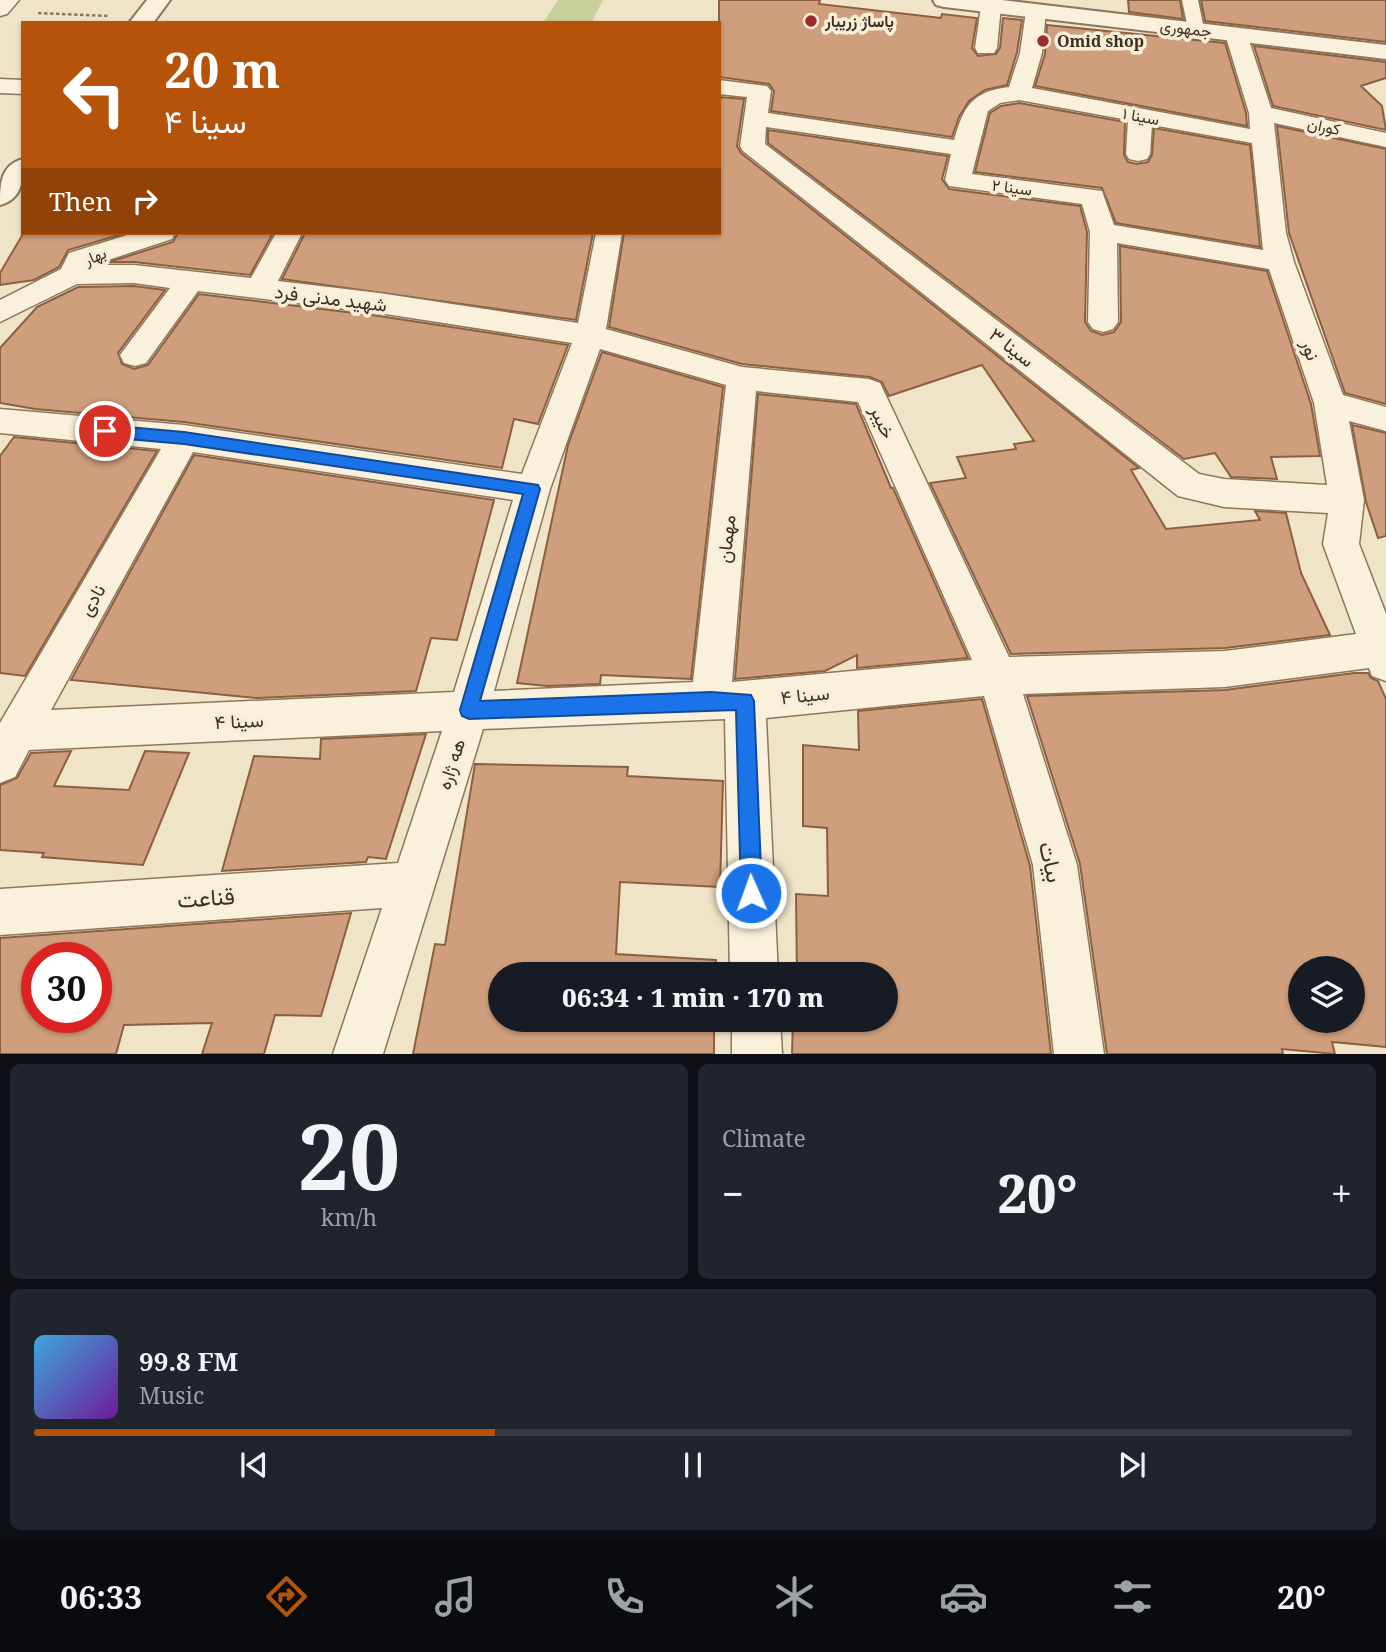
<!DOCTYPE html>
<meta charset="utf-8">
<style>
:root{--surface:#171b24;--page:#20242c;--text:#f1f3f6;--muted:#9ea1a6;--line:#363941;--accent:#b45309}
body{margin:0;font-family:"Noto Serif",Vazirmatn,serif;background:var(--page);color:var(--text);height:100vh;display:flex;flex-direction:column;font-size:26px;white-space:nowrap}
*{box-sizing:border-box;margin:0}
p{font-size:23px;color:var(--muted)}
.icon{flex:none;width:38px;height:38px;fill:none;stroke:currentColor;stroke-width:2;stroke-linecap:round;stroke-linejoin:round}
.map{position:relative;height:1054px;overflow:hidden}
.details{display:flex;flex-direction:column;gap:10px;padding:10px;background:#0d0f14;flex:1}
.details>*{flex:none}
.top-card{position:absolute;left:21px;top:21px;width:700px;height:214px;border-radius:0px;box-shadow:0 2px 5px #0004;background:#b45309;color:#fff;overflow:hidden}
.tools{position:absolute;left:1288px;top:956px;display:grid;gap:14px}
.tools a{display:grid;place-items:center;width:77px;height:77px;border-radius:50%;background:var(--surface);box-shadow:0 2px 5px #0004;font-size:35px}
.speed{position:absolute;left:21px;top:942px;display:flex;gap:14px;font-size:35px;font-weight:700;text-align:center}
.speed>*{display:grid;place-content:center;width:91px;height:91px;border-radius:50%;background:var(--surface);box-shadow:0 2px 5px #0004;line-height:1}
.speed .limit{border:10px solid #d22;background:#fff;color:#111}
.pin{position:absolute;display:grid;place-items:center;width:60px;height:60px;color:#fff;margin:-30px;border:4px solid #fff;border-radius:50%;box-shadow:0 2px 7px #0007}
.me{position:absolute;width:77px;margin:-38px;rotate:358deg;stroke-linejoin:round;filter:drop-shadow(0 0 5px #0008)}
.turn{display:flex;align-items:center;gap:24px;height:147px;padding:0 28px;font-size:32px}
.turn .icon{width:91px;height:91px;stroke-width:2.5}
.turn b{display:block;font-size:49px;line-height:60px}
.then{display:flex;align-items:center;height:66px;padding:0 28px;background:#0003;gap:14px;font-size:26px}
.big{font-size:52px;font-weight:800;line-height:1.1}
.details .tile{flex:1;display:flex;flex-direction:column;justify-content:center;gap:10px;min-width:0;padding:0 24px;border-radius:10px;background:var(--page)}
.details .dial{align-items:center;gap:0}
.dial b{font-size:91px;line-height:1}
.song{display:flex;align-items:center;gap:21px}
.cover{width:84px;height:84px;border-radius:10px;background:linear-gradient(135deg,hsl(200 70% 55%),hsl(280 70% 35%))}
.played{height:7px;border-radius:4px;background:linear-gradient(90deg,var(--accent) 35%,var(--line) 35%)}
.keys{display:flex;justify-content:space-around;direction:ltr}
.heat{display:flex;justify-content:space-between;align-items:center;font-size:38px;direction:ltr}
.details .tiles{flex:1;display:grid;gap:10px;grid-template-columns:1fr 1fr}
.tile:last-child{grid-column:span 2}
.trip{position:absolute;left:488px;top:962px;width:410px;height:70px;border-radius:35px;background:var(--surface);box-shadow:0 2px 5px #0004;font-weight:800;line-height:70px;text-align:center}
.dock{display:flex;height:112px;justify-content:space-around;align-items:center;background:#090b0e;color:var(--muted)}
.dock .icon{width:49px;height:49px}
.dock .selected{color:var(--accent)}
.dock b{font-size:32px;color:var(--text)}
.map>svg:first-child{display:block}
</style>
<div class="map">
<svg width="1386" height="1054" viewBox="0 0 1386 1054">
<rect width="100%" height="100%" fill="#f0e4c8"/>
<path fill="#c9cf9b" d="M558,0H603L591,23H543Z"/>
<path fill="#cf9f7d" stroke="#8d5f41" stroke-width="2" fill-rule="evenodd" d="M719,0H820L819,4L941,18L942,14L977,18L972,48L978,56L996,54L1000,48L1003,18L1022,20L1017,52L1007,85L985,90L969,101L959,117L952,137L771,111L774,91L769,84L719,77Z
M1128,0H1180L1183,19L1129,12Z
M1201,0H1386V42L1205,21Z
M1047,25L1225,43L1246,113L1247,126L1035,86L1045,54Z
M1254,46L1386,62V78L1361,86L1382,106L1386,130L1273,106Z
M719,97L744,99L737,146L741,153L1139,468L1131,470L1166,529L1260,520L1255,511L1286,513L1301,573L1330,635L1225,648L1011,654L930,483L966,478L957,457L1016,449L1014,444L1034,441L982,365L889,396L882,382L870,377L742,364L609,327L624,233H719Z
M1019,103L1125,122L1124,155L1128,162L1137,164L1148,162L1152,155L1154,128L1250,145L1260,247L1116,223L1102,188L975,172L990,113L1001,106Z
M1277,126L1386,149V404L1345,393L1289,233Z
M768,130L948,156L942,179L949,189L1080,206L1087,232L1085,322L1091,331L1102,335L1114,332L1121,322L1120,246L1267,271L1311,404L1320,456L1271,457L1277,479L1231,477L1215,453L1184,459L768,143Z
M126,233L68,250L59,267L34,280L0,285V273L23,234Z
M178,233H273L250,275L134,262H109L173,242Z
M305,233H593L576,320L282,279Z
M134,286L165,290L118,353L122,364L134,369L148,365L199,294L379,316L568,345L538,424L514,419L502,468L184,422L35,409L0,403V348L37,307L78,287Z
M602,352L723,387L691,679L601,675L600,684L548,686L517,683L568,445Z
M758,394L856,404L891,488H893L968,658L857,668V655L825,671L735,679Z
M1352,425L1386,433V536L1378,538L1366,502Z
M14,437L157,451L25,676L0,673V456Z
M194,455L494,500L457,640L431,638L416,691L257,698L71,680Z
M1354,673H1368L1371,678L1378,681L1386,699V1047L1332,1042L1335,1054L1282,1049L1283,1054H1107L1080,864L1027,696L1225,690ZM1300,968H1353V1020H1300Z
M982,699L1030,866L1051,1054H792L793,1020H886V975H797L796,894L828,896L827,828L803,826V745L859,750L858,711Z
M426,734L386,859L368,857L366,862L222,871L254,756L320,759L321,739Z
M71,751L54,786L129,790L145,751L189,753L143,865L42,857L44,853L0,850V785L17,778L31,753Z
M475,764L628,767L627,776L723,781L720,887L620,882L616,954L716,960V975H500V1020H714V1054H413L435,944L445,945Z
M351,913L321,1016L275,1015L264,1054H202L212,1023L124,1025L116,1054H0V938ZM37,957H96V1017H37Z"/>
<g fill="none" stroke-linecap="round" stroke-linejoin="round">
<g stroke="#8d765c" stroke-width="4">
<path id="pedestrian" d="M1182,0H1198L1204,29L1202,32H1190L1188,29Z"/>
</g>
<g stroke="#8d765c" stroke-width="3">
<path id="minor" d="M0,0H19L7,14L0,16Z
M992,0L1001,6L997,48L994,53H978L975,48L981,6L984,2Z
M1036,5L1043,7L1046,11L1042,53L1032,88L1250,129L1249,113L1225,34L1228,29H1244L1247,34L1271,108L1386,133V147L1274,123L1286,233L1294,262L1343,395L1386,407V431L1349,421L1364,500L1359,544L1386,614V681L1372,676L1369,668L1225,687L1023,694L1077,865L1104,1054H1054L1033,865L984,696L766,718L778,975H730L725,719L483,729L383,1054H333L382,908L0,935V889L398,863L442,731L29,750L15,777L0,783V723L161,449L0,433V409L184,425L522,474L572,343L379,313L198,291L146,363L135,366L124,363L120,355L170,288L134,283L77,284L0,322V300L61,269L69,253L134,233H175L172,239L93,265H134L251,278L276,233H302L278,281L379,293L578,323L596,233H622L606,329L742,367L869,379L880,383L1009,657L1225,651L1356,634L1323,544L1328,513L1224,507L1178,496L743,151L740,146L747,97L719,94V80L767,86L771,91L768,113L954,140C964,106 971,92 1009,87L1020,53L1026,11L1029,7ZM1019,100L1128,120L1126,154L1129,159L1138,161L1147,159L1150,154L1152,125L1252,143L1263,250L1114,225L1102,191L972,174L988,111L1000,103ZM766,127L951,154L945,180L949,186L1082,204L1090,232L1088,322L1093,329L1103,332L1113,329L1118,322L1117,243L1269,269L1314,403L1327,485L1224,479L1199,474L765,144ZM600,349L726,385L693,682L494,691L550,489ZM756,391L858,402L972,660L732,682ZM193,452L513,500L454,692L51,710Z
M0,79L23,80V94L0,93Z
M732,1020H780L782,1054H732Z"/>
</g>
<g stroke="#8d765c" stroke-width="4">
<path id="tertiary" d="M147,0H170L153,23H129Z
M933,0H1002L1386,45V59L944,7L936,5Z
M23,159C23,179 23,199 0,205C0,185 0,165 23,159Z"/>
</g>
<path stroke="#8d765c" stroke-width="2.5" stroke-dasharray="3.5 2.5" stroke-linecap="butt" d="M38,13L110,16"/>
<use href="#pedestrian" fill="#faf1dc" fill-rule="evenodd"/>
<use href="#minor" fill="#faf1dc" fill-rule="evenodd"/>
<use href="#tertiary" fill="#faf1dc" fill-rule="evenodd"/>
</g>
<path fill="#1a73e8" stroke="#114b97" stroke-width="2" d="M105,425L184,432L538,485L540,489L480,701L711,692L751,695L754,701L762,893L759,900L751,903L744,900L741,893L736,710L469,719L462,716L460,710L523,494L184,444L105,437L98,431Z"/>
<g fill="#9e2a2b" stroke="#f7eed8" stroke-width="2.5">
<circle cx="811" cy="21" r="7"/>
<circle cx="1043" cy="41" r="7"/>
</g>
<g text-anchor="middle" stroke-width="7" stroke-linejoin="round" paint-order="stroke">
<g font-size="16" font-weight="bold" fill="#3d2e20" stroke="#f7eed8" text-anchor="start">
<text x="825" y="27">پاساژ زریبار</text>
<text x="1057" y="47">Omid shop</text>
</g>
<g font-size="16" fill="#3d2e20" stroke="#f7eed8">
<text transform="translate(1186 28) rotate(7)" y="6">جمهوری</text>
<text transform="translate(1141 116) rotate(10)" y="6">سینا ۱</text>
<text transform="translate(1324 126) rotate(12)" y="6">کوران</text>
<text transform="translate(1012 187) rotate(7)" y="6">سینا ۲</text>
<text transform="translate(95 256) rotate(-23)" y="6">بهار</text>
</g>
<g font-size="19" fill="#3d2e20" stroke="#f7eed8">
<text transform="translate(331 298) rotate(7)" y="7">شهید مدنی فرد</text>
<text transform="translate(1012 347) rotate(38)" y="7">سینا ۳</text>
<text transform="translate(1311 350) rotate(71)" y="7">نور</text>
<text transform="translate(883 422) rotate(66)" y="7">خیبر</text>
<text transform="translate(726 539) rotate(-84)" y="7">مهمان</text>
<text transform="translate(92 600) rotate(-60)" y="7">نادی</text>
<text transform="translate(805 695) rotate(-6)" y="7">سینا ۴</text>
<text transform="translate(239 721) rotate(-3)" y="7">سینا ۴</text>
<text transform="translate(451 764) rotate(-72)" y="7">هه ژاره</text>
</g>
<g font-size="23" fill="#3d2e20" stroke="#f7eed8">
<text transform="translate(1051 862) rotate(77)" y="8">بیات</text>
<text transform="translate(206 898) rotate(-4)" y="8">قناعت</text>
</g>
</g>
</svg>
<div class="tools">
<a><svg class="icon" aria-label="layers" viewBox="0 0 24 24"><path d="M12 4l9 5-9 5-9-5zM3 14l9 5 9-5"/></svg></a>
</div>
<div class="speed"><div class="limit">30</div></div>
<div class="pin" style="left:105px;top:431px;background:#d93025"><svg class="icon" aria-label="arrive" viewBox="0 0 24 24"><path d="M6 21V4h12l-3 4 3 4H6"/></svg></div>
<svg class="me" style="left:751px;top:893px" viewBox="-20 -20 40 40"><circle r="17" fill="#1a73e8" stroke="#fff" stroke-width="3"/><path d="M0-11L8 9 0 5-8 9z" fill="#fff"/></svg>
<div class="trip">06:34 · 1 min · 170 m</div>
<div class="top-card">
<div class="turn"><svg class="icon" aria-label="left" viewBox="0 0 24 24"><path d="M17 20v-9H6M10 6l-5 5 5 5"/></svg><div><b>20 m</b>سینا ۴</div></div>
<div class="then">Then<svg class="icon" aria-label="right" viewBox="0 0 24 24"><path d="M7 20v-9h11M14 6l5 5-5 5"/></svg></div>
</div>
</div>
<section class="details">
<div class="tiles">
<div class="tile dial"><b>20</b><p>km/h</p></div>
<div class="tile"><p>Climate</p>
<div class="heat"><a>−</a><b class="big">20°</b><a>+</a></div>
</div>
<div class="tile">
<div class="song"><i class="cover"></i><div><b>99.8 FM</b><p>Music</p></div></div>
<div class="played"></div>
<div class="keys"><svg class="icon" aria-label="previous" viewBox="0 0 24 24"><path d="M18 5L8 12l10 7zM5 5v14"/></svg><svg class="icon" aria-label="pause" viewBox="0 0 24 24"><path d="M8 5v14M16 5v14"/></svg><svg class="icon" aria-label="next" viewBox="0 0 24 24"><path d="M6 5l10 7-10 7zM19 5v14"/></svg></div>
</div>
</div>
</section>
<nav class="dock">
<b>06:33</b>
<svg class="icon selected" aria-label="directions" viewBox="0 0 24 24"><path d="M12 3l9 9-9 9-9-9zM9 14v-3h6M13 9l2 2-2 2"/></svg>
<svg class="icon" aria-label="music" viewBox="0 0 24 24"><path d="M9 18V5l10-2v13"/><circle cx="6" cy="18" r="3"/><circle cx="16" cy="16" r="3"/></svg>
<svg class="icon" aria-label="phone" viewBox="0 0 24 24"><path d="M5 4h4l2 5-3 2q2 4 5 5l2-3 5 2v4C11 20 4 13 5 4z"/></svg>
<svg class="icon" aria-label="climate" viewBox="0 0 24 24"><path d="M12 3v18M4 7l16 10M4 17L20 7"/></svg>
<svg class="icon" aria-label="car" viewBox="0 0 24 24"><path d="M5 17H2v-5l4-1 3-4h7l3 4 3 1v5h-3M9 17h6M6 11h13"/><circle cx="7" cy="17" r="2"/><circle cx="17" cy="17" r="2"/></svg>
<svg class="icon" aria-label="filters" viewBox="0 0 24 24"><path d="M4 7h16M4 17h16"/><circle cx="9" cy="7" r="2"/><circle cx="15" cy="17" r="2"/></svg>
<b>20°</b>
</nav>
